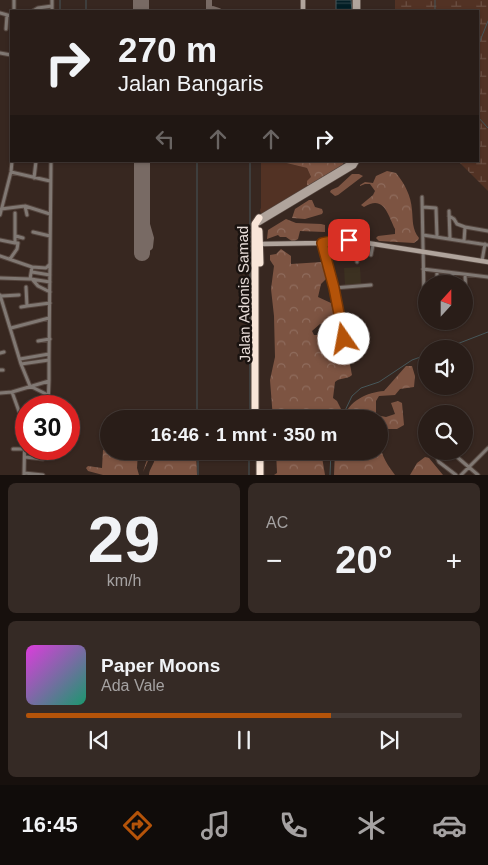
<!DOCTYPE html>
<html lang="id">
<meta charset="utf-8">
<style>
:root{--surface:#291d18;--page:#352a25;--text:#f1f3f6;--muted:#a5a2a2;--line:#453b37;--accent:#b45309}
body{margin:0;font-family:Helvetica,sans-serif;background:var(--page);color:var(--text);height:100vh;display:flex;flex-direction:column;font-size:19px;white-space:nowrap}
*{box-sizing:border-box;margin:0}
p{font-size:16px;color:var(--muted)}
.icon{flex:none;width:28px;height:28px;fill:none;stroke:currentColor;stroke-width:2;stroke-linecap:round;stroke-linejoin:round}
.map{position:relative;height:475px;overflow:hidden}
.side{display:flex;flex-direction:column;gap:8px;padding:8px;background:#17100d;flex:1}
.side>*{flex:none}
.hud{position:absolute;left:10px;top:10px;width:469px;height:152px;border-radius:0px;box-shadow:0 1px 4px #0004,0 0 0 1px var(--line);background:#291d18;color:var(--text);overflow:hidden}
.needle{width:32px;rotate:21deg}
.tools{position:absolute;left:418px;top:275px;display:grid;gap:10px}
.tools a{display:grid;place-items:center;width:55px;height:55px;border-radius:50%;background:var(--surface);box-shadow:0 1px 4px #0004,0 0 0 1px var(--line);font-size:25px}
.speed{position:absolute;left:15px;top:395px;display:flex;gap:10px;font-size:25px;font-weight:700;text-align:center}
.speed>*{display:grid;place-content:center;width:65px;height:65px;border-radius:50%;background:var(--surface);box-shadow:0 1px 4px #0004,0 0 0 1px var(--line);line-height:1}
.speed .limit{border:8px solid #d22;background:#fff;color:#111}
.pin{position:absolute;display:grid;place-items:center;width:42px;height:42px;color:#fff;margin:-21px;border-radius:10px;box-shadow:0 2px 8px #0006}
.me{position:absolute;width:55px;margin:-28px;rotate:348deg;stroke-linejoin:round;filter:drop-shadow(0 0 4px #0008)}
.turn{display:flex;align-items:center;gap:18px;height:105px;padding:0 25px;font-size:22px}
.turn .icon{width:65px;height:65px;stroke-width:2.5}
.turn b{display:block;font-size:35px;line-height:42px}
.lanes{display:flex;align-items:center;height:48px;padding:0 25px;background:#0003;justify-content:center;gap:25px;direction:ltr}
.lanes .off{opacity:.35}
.big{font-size:38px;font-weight:700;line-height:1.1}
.side .tile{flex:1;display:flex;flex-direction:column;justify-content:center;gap:8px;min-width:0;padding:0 18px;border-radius:8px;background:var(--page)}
.side .dial{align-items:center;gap:0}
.dial b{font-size:65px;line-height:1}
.song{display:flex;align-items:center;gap:15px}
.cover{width:60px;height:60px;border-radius:8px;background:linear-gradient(135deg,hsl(300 70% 55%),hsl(160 70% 35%))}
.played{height:5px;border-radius:2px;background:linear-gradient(90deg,var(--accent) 70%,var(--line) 70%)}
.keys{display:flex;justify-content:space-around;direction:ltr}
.heat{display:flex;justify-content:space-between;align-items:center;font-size:28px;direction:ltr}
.side .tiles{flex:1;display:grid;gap:8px;grid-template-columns:1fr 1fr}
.tile:last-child{grid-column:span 2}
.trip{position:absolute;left:100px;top:410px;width:288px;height:50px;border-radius:25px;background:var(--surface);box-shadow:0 1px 4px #0004,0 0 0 1px var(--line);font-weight:700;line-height:50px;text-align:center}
.tabs{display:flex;height:80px;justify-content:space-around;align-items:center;background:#100c0a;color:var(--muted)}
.tabs .icon{width:35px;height:35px}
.tabs .active{color:var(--accent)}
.tabs b{font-size:22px;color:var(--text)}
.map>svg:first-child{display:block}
</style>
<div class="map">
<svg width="488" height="475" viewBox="0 0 488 475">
<defs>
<pattern id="forest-crowns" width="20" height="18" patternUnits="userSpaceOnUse" patternTransform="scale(1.25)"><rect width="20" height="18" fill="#7d5442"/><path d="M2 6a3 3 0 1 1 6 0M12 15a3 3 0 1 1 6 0" fill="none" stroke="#8f6c5d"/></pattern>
<pattern id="wetland-marsh" width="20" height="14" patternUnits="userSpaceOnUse" patternTransform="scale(1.25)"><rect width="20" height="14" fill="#523224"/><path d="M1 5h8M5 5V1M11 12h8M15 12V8" fill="none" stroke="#6b4f43"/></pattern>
<pattern id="water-rules" width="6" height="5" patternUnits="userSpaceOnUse" patternTransform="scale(1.25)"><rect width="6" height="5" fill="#021e25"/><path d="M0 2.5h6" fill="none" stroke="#273e44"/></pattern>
</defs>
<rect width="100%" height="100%" fill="#372720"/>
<path fill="#3c3121" d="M360,267L361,284L345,285L344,268Z"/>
<path fill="#523224" d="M261,161H278L307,168L311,177L310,187L261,214L260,210L261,208Z"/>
<path fill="url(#forest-crowns)" d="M278,161H344L343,165L310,187L307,185V181L311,177L307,168Z
M387,171L396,173C405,184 411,196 412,210C413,221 412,229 419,238L418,240L414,243L379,241L376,238L378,236L395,234V229C388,215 384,194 364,207L361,205L373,195L375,191L370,184H365L360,186V185L365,182L373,183L376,176Z
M352,174H359L363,176L338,195L335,196L330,192L331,190L338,187Z
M309,200H312L315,207L322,209L323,212L322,214L305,219L292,218L295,209Z
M286,219L296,223L321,224L325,225V232L300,231L298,239L293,242L286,237H280L278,235L267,239L268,230Z
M281,249L291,256V264L322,262L326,267L329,276L321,284L318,297L331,303L335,319L333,322L320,324L312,331L314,335C319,335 326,334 330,335C345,339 350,362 352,375C347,380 340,377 335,382L333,398L337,401L341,409L337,419H273L270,380L275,357L274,316L271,289L274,266L270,260V255L276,254Z
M406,366H412L415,376L414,387L400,389L395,395L379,396L376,401V415L386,417L395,414L391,403L398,401L402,403L404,425L397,429H388C372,442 385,462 395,475H334L335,451H379V419H344C347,401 368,392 384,391Z
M109,447V451H138L137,468L139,475H103L88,471L86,468L88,466L102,468L103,450Z
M142,451H196L197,475H149C149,467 160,459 152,452L143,472L149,453L141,454Z
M276,451H321L325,475H274L277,473Z
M425,457L429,458L443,475H410L417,463Z"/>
<path fill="url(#wetland-marsh)" d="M395,0H488V191L458,161H478V11H395Z"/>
<path fill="url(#water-rules)" stroke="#46575a" d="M336,0H351L352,11H336Z"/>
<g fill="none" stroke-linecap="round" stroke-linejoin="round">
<path stroke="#46575a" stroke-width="1" d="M60,0V11
M86,0V11
M435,0V11
M478,46L488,21
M478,117L488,128
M250,161V419
M444,349L488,332
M197,419V161
M341,419L352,396L361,388L379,382L412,360L426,355
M198,451V475
M249,475V451
M330,475L331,451"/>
<path stroke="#786a64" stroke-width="6" d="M141,11L142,0
M209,11L213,9L219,11
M209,11V0
M142,207L151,238L150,247L144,251L138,249L137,241L142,237"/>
<path stroke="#786a64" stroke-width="16" d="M141,0V11
M142,161V253"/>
<g stroke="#53443d" stroke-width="5">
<path id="street" d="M14,11V0
M33,11L38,8L52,6
M52,11V0
M0,13L11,16
M6,29L7,15
M0,53L11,55
M11,172L50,181
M34,178L36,161
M422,197L424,296L426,299
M25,206L27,215
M423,207L436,208L437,237
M1,209L25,206L50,214
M449,211L450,239
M0,215L11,172L12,161
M449,216L454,219L457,224L465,227
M33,232L50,236
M423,235L488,245
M16,236L23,238
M0,240L15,243V213
M464,241L465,227L488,231
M322,243L334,288L343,337L348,338
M371,255L373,245
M0,256L32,267L30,279L0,278
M10,259L17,249L18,243H15
M482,261L485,244
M357,262L359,242
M32,267L46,268L50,264
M423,269L488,277
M437,271V284
M32,272L50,275
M31,279L50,282
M32,279L38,286L50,292
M452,284V273
M26,287L27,306L50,303
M334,288L371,285
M0,295L21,364L49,360V381L12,392L0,393
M1,296L19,295
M464,296L466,293L465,275
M21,307L27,306
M11,328L49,318
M38,341L50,339
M0,353L4,352
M20,359L49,354
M49,360L51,161
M21,364L30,386L48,395
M0,370H3
M12,392L25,428L24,475
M48,406L49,381
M13,449H25
M434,451L439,462L456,475
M450,451L478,475
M25,457L43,459
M24,473L43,475
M461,475L488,448"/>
</g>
<g stroke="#53443d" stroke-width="6">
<path id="secondary" d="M355,0V11
M358,0V11
M303,11V0
M354,161L259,218V223L354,166L357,161
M260,244L322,243L342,239L488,262"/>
</g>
<g stroke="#53443d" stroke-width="9">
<path id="highway" d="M259,231L260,263
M255,419V224L259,218
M260,451V475"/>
</g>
<use href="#street" stroke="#807873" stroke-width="3"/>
<use href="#secondary" stroke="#b0a49c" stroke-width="4.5"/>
<use href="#highway" stroke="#f8e5d8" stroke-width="7"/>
</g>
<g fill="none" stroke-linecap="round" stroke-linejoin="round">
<g stroke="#753606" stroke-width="12">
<path id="route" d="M344,339L334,288L322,243L336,240H349"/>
</g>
<use href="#route" stroke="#b45309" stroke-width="9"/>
</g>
<g text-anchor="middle" stroke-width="5" stroke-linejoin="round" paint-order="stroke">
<g font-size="15" fill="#e6dbd7" stroke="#19120f">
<text transform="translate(244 294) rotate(-91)" y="5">Jalan Adonis Samad</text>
</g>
</g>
</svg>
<div class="tools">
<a><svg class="needle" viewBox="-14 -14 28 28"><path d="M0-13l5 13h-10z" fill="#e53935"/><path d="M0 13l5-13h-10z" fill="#a5a2a2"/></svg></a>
<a><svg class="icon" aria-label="sound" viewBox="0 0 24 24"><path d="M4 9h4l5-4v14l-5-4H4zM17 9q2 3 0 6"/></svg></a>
<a><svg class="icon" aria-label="search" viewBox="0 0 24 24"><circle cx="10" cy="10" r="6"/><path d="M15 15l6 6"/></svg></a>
</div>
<div class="speed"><div class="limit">30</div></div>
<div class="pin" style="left:349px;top:240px;background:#d93025"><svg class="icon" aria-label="arrive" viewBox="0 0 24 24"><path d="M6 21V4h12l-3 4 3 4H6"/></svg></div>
<svg class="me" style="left:344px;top:339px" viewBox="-20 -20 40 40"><circle r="19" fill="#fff"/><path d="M0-13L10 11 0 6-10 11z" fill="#b45309"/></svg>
<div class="trip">16:46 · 1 mnt · 350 m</div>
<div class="hud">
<div class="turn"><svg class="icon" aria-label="right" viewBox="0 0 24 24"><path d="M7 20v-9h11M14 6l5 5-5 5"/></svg><div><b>270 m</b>Jalan Bangaris</div></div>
<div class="lanes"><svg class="icon off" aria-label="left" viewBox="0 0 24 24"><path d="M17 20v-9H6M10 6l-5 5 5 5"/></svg><svg class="icon off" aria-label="ahead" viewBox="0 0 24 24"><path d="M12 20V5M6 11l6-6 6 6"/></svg><svg class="icon off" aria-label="ahead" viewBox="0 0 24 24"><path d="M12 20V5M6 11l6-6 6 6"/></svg><svg class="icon" aria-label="right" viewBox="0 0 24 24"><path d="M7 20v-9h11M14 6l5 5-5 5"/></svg></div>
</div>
</div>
<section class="side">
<div class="tiles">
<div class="tile dial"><b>29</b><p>km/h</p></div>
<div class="tile"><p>AC</p>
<div class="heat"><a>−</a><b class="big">20°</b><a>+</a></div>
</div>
<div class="tile">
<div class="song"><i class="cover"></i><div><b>Paper Moons</b><p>Ada Vale</p></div></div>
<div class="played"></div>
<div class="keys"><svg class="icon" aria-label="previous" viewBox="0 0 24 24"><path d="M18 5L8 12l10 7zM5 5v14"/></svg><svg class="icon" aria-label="pause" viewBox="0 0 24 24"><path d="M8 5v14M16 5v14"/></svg><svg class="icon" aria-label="next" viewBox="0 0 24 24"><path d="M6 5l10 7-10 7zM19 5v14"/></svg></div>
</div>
</div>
</section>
<nav class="tabs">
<b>16:45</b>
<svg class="icon active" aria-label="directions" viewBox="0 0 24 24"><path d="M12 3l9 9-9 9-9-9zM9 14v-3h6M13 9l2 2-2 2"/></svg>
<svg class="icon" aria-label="music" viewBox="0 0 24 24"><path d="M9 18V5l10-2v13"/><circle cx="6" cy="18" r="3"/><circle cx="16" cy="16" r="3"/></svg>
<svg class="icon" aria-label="phone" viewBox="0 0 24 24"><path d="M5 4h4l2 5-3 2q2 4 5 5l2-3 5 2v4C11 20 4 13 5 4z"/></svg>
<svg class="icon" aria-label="climate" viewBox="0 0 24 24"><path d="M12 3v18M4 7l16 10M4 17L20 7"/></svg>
<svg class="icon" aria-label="car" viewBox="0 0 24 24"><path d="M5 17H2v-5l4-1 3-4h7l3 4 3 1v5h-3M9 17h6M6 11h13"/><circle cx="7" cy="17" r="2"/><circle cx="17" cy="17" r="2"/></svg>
</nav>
